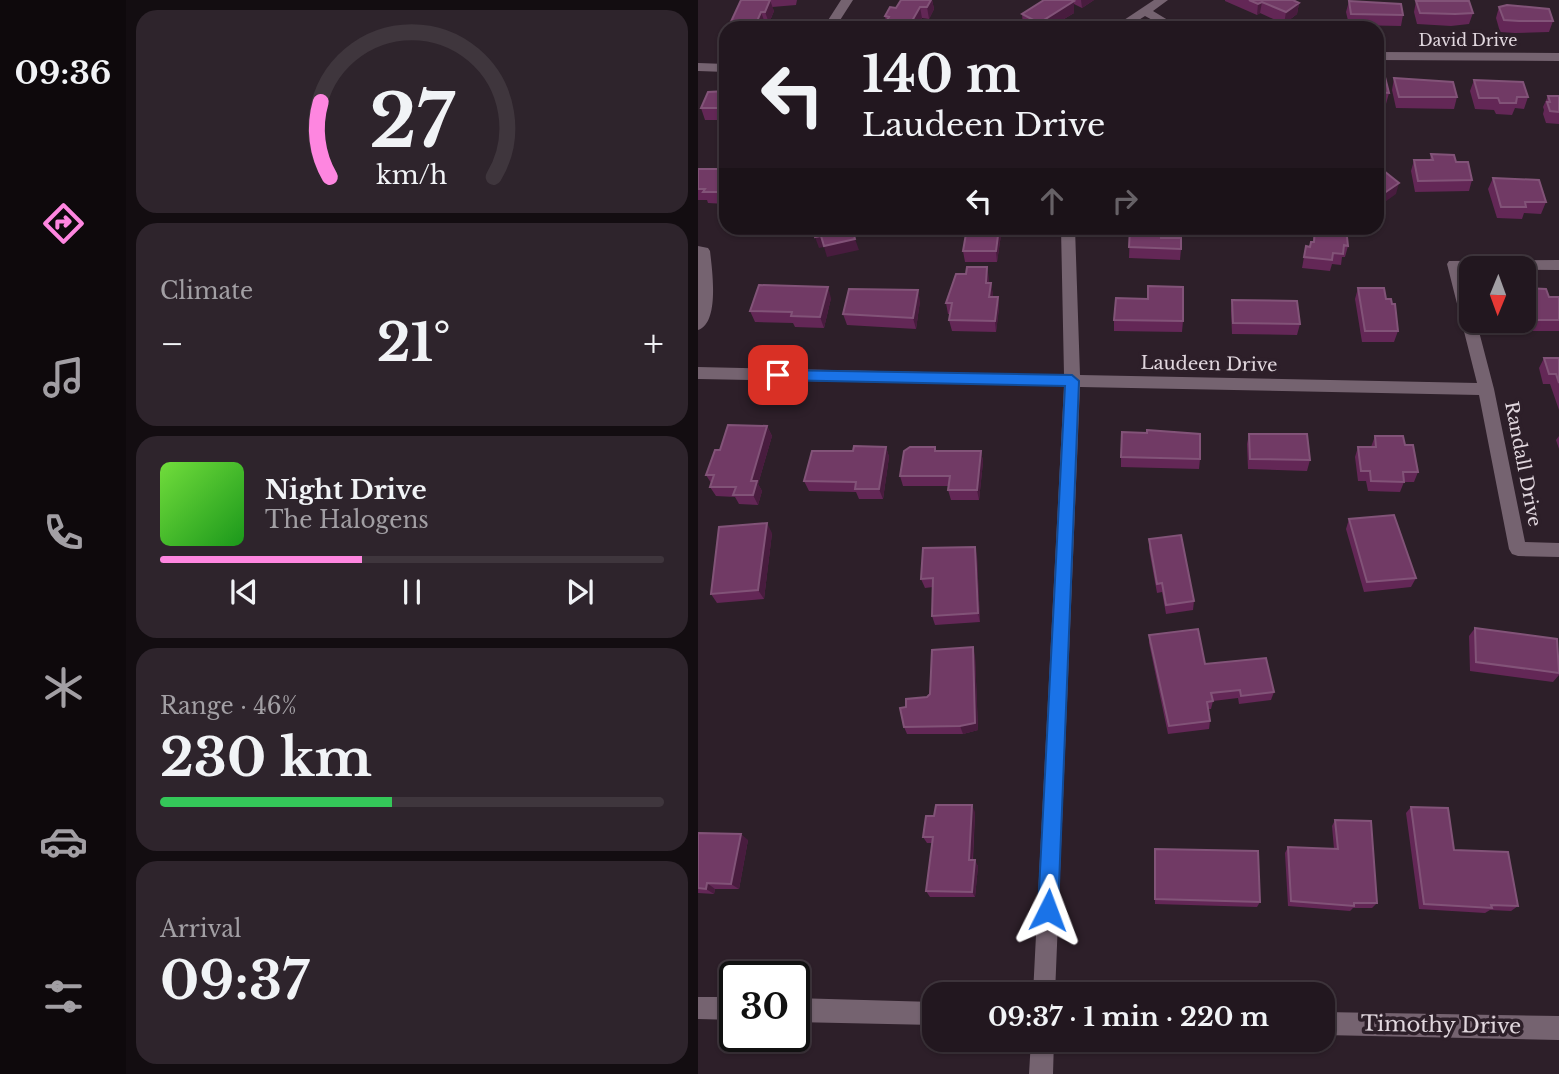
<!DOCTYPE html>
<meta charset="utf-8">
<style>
:root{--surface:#22171f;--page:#2e242c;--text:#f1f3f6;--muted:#a29fa4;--line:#3f363d;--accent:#fe86e0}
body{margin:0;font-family:"Libre Baskerville",serif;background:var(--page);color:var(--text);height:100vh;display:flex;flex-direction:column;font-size:26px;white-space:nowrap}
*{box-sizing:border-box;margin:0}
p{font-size:23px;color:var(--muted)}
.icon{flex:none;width:38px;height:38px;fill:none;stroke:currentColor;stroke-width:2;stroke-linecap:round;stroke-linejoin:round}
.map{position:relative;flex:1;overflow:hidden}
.sheet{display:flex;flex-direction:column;gap:10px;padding:10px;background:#130d11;width:572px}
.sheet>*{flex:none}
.hud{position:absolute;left:21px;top:21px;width:665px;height:214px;border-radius:21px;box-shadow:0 2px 5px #0004,0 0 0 2px var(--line);background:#22171f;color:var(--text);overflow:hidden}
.needle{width:46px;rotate:181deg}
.fabs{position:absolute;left:761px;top:256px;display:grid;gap:14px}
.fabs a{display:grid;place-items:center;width:77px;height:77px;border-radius:14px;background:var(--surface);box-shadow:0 2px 5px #0004,0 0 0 2px var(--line);font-size:35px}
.speed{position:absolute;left:21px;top:961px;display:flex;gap:14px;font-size:35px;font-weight:700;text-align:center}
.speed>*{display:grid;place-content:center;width:91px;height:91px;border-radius:50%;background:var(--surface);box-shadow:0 2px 5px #0004,0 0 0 2px var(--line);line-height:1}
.speed .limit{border:4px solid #111;border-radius:10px;background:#fff;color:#111}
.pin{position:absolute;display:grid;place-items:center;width:60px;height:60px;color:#fff;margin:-30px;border-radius:14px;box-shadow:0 4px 10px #0006}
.me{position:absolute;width:77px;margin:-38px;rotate:3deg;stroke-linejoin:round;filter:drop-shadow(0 0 5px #0008)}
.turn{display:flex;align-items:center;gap:24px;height:147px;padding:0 28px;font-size:32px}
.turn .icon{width:91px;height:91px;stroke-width:2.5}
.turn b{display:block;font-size:49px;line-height:60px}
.lanes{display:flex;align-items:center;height:66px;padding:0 28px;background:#0003;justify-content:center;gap:35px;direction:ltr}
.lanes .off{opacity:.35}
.big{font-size:52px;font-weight:700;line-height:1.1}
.sheet .tile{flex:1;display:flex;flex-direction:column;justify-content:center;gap:10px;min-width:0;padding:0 24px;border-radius:21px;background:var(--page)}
.sheet .dial{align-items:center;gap:0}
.dial svg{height:182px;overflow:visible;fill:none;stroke:var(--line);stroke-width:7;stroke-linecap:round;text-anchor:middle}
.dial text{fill:var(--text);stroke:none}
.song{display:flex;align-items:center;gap:21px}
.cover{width:84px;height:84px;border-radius:10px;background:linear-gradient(135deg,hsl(100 70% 55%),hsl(120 70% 35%))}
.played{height:7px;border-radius:4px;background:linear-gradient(90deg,var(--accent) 40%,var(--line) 40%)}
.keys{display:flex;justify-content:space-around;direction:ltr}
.heat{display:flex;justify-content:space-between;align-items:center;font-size:38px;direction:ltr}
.charge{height:10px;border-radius:5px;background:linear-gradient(90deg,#34c759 46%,var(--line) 0)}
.trip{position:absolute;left:224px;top:982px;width:413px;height:70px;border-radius:21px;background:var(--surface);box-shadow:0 2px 5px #0004,0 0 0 2px var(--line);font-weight:700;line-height:70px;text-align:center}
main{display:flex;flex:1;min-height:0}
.tabs{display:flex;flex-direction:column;width:126px;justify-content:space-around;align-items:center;background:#0e090c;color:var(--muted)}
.tabs .icon{width:49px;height:49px}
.tabs .selected{color:var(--accent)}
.tabs b{font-size:32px;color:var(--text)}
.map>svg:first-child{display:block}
</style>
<main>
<nav class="tabs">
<b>09:36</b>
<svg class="icon selected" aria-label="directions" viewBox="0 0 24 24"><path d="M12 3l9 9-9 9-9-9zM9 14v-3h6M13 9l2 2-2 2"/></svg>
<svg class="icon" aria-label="music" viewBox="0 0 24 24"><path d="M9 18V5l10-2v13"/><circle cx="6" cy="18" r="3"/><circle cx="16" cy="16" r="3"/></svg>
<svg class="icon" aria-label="phone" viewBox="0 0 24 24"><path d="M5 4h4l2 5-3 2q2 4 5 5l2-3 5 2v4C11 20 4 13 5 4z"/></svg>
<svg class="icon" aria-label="climate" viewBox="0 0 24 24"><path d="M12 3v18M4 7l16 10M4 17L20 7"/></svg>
<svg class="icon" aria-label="car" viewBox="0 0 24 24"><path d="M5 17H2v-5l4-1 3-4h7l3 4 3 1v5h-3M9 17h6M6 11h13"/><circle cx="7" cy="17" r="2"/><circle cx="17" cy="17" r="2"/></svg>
<svg class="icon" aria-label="filters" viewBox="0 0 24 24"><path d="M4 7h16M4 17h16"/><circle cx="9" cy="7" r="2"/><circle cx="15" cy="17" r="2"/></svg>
</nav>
<section class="sheet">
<div class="tile dial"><svg viewBox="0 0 100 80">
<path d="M14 69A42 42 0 1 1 86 69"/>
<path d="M14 69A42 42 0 0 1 10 36" stroke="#fe86e0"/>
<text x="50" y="56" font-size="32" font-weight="700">27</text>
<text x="50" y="72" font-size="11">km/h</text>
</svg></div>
<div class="tile"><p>Climate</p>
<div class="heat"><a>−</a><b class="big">21°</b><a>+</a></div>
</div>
<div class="tile">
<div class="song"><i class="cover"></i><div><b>Night Drive</b><p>The Halogens</p></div></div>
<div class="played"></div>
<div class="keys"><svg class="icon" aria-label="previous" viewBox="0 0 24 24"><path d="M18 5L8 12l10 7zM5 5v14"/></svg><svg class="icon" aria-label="pause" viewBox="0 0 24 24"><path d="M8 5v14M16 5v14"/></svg><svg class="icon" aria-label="next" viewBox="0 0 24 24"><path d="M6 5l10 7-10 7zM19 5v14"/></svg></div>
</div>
<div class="tile"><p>Range · 46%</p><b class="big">230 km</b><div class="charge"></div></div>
<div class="tile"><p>Arrival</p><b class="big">09:37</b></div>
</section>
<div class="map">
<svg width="861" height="1074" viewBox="0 0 861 1074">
<rect width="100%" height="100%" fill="#2d1f29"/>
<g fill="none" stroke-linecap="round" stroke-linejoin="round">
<path fill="#756370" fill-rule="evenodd" d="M143,0H155L137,28H125Z
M456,0H470L455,11L483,28H469L447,16L428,28H414Z
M679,52L861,53V61L679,60Z
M0,63L28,64V72L0,71Z
M363,228H377L382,375L779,383L749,264L751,261L861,260V270L764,269L774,303V320H778L796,389L827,542L861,543V557L820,556L814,554L811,549L781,395L382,387L357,994H335L366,386L0,379V367L366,375Z
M0,246L10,248L12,251C14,269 22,323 0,330Z
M0,997H37V1020L0,1019Z
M96,998L236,1002V1025L96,1022Z
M625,1012L861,1016V1040L625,1035Z
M333,1040H356L355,1074H331Z"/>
</g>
<path fill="#632756" d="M43,0H99L98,5L74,7L76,11L71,23H67Z
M203,0H234L236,9L231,19L224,18L219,28H187L186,25L188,22L187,16L198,8Z
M346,0H396L384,8L376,4V13L351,28H329L325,26L324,14Z
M527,0H595L601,3L599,14L586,24L562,13L559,15L527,1Z
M651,1L705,15L703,26L651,25L648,12Z
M718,1L775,13L771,24L753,26L719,24L716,12Z
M801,7L855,21L851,32L817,33L802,32L798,18Z
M679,77L691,93L688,104H679Z
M696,78L759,97L756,109L698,108L694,90Z
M776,80L830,97L826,109L817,108L814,115L798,114L796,110L777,109L772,91Z
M28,91V126L25,120H7L3,108Z
M850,96H861V124L848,123L845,114L846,110L845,107Z
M733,154L758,162L774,180L771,191L717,192L713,171L716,160H732Z
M0,169H28V204L10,203L9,200H0Z
M795,178L848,202L843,214L826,213L824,219L799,218L790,189Z
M269,228H304L299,262H267L265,251Z
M432,228L463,238L483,249L482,260L431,258Z
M616,228H648L650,246L647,257H644L643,265L634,264L632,271L604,268L608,246L612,247L615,242Z
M291,278V283H293L295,297H300L301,308L298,332L254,331L251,320L253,314H250L248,303Z
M660,288L688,299L700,331L696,342H664L657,299Z
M826,288L851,297H861V331H827L823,320H826Z
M133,298L126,328L97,327L95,323L57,322L52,311Z
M450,299L485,321L484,332L416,331V320Z
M534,300L602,324L599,335L534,334L533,311Z
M222,301L218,329L149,325L145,314Z
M846,358H861V410L852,384H845L841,368Z
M69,426L74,436L60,484L64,491L60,505L41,504L37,497L18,496L12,487L13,483L8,475L22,450Z
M551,434L612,460L609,471L550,469L549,444Z
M677,436L707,445L720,472L716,482H706L702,492L670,491L668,481H660L657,457L660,447H673Z
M861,436V449L858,440Z
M188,447L191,457L185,499H161L158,492L111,491L106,481Z
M237,447L238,451H283L285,462L281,500H253L250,490L251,486H205L202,476Z
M423,457L502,459L501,469L423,467Z
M651,519L718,578L713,587L666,592L648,529Z
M74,533L66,599L19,603L13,594Z
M451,539L496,601L495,610L468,614L464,592L459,593L451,549Z
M279,556L282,622L237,625L234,616L235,587L227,588L223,579Z
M777,628L861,658V675L855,682L772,671L771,636Z
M451,635L507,664L576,692L573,700L541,704L540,698L515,701L513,709H510L512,721L511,729L470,734L451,643Z
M277,656L280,730L265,734H209L206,727L208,707L229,697Z
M713,807L756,850L820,906L813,911L792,910L787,913L721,909L708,813Z
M277,812L275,860L280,866L277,897H232L228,891L234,843H229L225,837L236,816Z
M637,820L679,903L674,908H655L652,911L590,906L587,853L590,847L636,849L634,826Z
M0,833L50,840L41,889H17L16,894L0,893Z
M457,854L562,902L559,907L457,904Z"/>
<path fill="#481c3e" d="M72,0L76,11L71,23L67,12Z
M233,0H234L236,9L231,19L229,7Z
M383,0H396L384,8Z
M376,1V13L351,28H341V23Z
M564,2L562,13L559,15L560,4Z
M601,3L599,14L586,24L588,12Z
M222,7L224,18L219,28H211Z
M63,12L67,23L65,28H56Z
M701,183L698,194L684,204L682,214L679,215V198Z
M301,228H304L299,262L298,251Z
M123,236L157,239L161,250L129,257L126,247L121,248L117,237Z
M289,267L291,278L290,294L288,283Z
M293,283L295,294L293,308L291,297Z
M130,287L133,298L126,328L122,317Z
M220,290L222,301L218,329L215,318Z
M300,297L301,308L298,332L297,321Z
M69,426L74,436L60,484L64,491L60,505L55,495L53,481Z
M188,447L191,457L185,499L181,489Z
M283,451L285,462L281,500L279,490Z
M69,523L74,533L66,599L60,590Z
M277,547L279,556L282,622L280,613Z
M275,647L277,656L280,730L265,734L262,726Z
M274,805L277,812L274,866L271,860Z
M43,834L50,840L41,889L33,884Z
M277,860L280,866L277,897L274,892Z
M9,883L17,889L16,894L8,889Z"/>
<path fill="#713a65" stroke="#825378" stroke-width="2" d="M43,0H72L67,12H63L56,28H30Z
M203,0H233L229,7H222L210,28L186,25L191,17L187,16L192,7L198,8Z
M346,0H373L376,1L341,23L324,14Z
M551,0H595L601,3L588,12L564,2L560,4Z
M651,1L703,4L705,15L653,14Z
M718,1H771L775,13L757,14L722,13Z
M809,5L851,9L855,21H821L806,20L801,7Z
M314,22L328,28H306Z
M679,77H687L691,93L679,92Z
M696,78L755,82L759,97H701Z
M776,80L825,82L830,97H819L818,103H802L800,98H781Z
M28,91V115H23L26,108H3L10,92Z
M850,96H861V112L852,111L849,102H852Z
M733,154L756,155L758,162H770L774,180L720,181L716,160H735Z
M0,169H28V192H5L7,189H0Z
M686,171L701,183L679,198L685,203L679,205V175Z
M795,178L841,180L848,202H827L828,207H803Z
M115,228H154L157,239L126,246L123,236L117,237Z
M269,228H301L298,251H265Z
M432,228H463V238H483V249L431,247Z
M617,228H648L650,246L646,245L645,254L635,253L634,260L606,257L608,246L612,247L613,242H616Z
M269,267H289L288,283H293L291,297H300L297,321L251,320L254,303H248L258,274H268Z
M61,285L130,287L122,317L93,316L94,312L52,311Z
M450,286L485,287V321L416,320L418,298L450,299Z
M660,288H686L688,299H693L694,304H697L700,331H667Z
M826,288L848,289L851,297H861V320H832L826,301Z
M151,289L220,290L215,318L145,314Z
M534,300L599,301L602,324L535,323Z
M846,358H861V383L858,374H851Z
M30,425L69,426L53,481H59L55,495H35L38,487H12L16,475H8L17,450H22Z
M449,430L502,434V459L423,457L424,432L449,433Z
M551,434H609L612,460L552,459Z
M677,436H705L707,445H715L720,472H705L706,482L673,481L672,471H663L660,447H678Z
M156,446L188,447L181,489H157L158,482L106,481L114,451H155Z
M212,447H237V451H283L279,490H250L252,476H202L206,451Z
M696,515L718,578L669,582L651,519Z
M69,523L60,590L13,594L21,527Z
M483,535L496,601L468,605L464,583L459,584L451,539Z
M277,547L280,613L234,616L235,578L223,579L225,548Z
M777,628L859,639L861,673L778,662Z
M500,629L507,664L568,658L576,692L543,696L542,690L513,693L515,701L509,702L512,721L471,726L451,635Z
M275,647L277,723L262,726L206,727L202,708L208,707V699L229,697L232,694L234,650Z
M238,805H274L271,860H277L274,892L228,891L235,837H225L228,816H236Z
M713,807L750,808L756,850L810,852L820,906L793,905L794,908L726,904Z
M637,820L673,821L679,903H656V906L593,901L590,847L640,849Z
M0,833L43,834L33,884L9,883L8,889L0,888Z
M457,849L560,851L562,902L457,899Z"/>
<path fill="#1a73e8" stroke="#114b97" stroke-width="2" d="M80,370L374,375L381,381L360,910L357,917L350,920L343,917L340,910L367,386L80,380L73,375Z"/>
<g text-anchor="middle" stroke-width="7" stroke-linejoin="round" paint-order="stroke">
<g font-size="16" fill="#e1d7de" stroke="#2d1f29">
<text x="770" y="46">David Drive</text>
</g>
<g font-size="18" fill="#e1d7de" stroke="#2d1f29">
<text transform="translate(511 364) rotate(1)" y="6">Laudeen Drive</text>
<text transform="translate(825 464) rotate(79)" y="6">Randall Drive</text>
</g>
<g font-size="21" fill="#e1d7de" stroke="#2d1f29">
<text transform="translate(743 1025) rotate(1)" y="7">Timothy Drive</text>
</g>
</g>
</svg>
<div class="fabs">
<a><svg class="needle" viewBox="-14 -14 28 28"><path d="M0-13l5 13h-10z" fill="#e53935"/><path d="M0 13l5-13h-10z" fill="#a29fa4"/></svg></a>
</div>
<div class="speed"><div class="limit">30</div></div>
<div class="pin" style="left:80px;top:375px;background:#d93025"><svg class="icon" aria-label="arrive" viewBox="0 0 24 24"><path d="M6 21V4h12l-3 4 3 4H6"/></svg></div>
<svg class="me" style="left:350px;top:910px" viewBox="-20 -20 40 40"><path d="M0-17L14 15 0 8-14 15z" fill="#1a73e8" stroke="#fff" stroke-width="4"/></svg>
<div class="trip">09:37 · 1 min · 220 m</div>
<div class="hud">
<div class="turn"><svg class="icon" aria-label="left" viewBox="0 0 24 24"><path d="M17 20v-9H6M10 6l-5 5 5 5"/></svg><div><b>140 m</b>Laudeen Drive</div></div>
<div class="lanes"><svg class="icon" aria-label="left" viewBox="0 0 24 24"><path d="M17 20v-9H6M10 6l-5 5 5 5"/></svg><svg class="icon off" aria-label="ahead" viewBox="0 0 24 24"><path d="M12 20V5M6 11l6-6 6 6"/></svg><svg class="icon off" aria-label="right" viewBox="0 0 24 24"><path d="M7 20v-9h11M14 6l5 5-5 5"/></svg></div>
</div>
</div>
</main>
